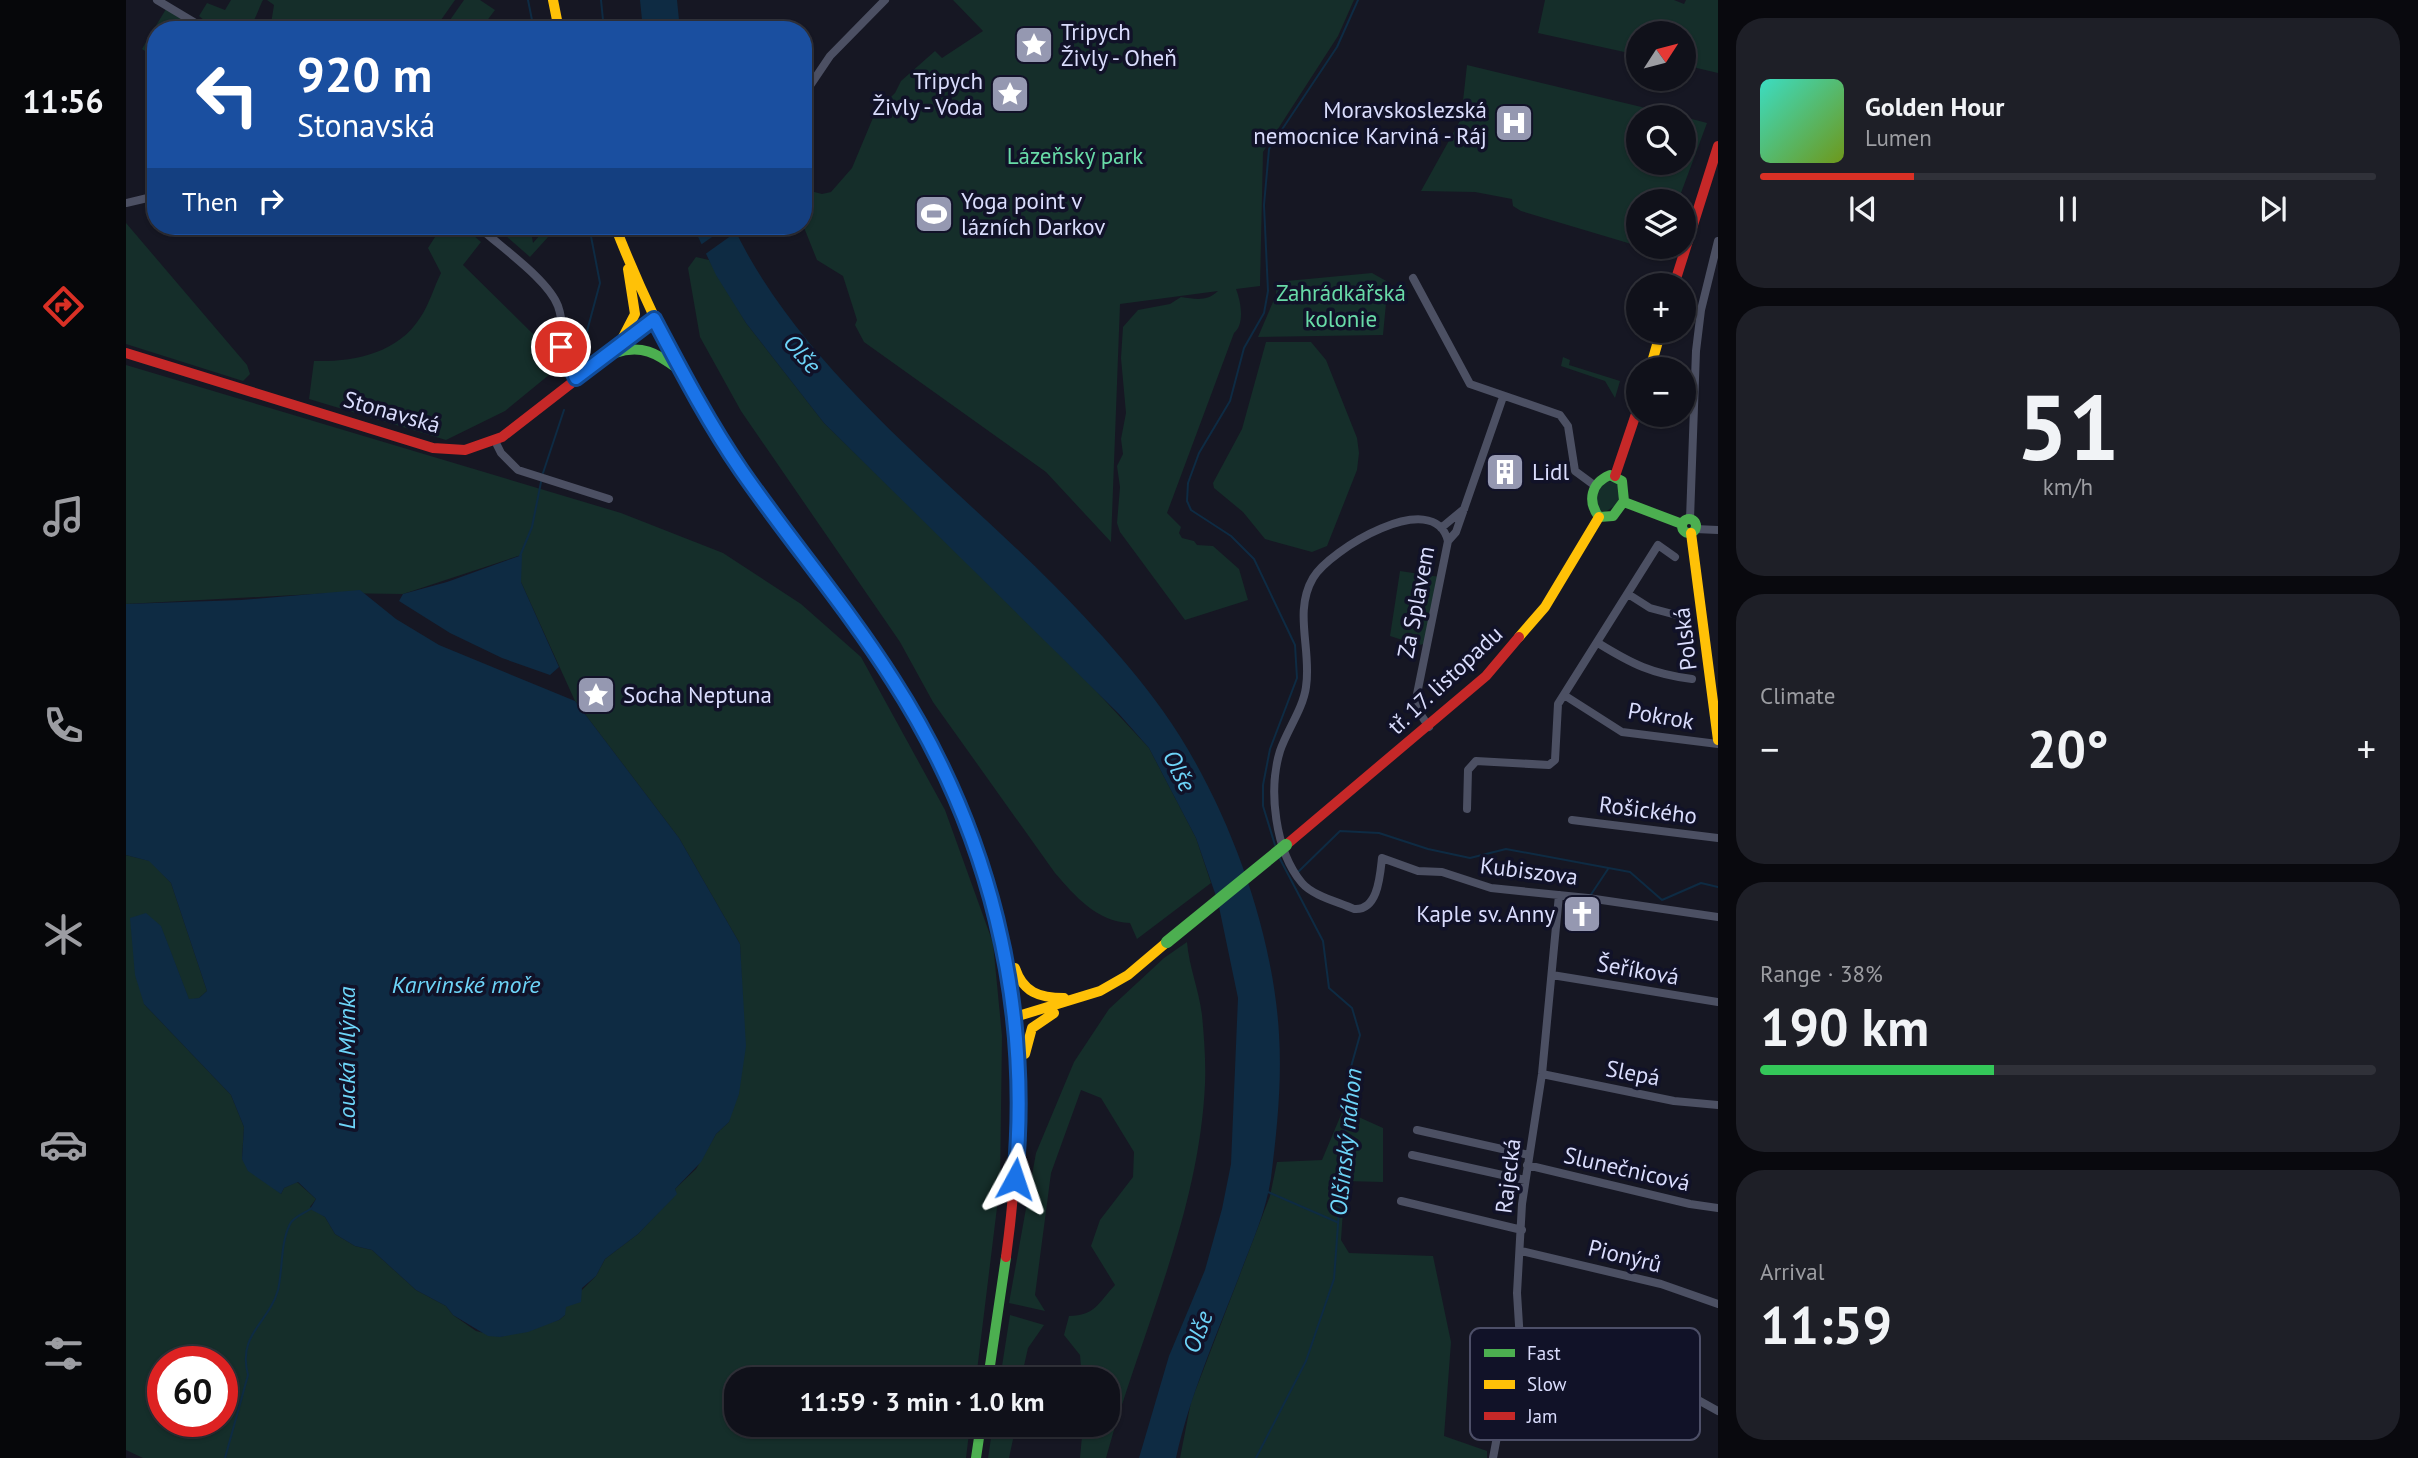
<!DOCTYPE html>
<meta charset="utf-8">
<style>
:root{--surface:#10111a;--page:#1e1f27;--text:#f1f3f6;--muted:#9c9da2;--line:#303139;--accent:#d93025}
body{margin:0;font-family:"PT Sans",sans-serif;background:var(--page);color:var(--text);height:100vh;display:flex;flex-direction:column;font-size:26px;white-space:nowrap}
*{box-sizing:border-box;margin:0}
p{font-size:23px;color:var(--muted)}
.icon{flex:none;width:38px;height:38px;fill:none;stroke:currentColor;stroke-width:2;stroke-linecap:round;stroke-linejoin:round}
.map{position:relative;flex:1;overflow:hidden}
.drawer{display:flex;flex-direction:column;gap:18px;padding:18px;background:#09090e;width:700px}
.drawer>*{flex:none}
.banner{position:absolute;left:21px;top:21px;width:665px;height:214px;border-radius:28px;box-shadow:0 2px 5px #0004,0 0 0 2px var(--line);background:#1a4fa0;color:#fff;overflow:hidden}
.needle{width:46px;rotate:54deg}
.controls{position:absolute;left:1500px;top:21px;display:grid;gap:14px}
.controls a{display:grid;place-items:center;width:70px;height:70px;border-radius:50%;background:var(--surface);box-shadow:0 2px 5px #0004,0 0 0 2px var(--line);font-size:35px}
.speed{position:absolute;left:21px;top:1346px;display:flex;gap:14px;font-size:35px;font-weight:700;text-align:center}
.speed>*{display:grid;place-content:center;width:91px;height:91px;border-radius:50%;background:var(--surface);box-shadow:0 2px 5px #0004,0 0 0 2px var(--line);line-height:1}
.speed .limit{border:10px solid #d22;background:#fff;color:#111}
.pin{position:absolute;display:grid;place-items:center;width:60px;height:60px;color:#fff;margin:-30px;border:4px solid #fff;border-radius:50%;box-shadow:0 2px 7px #0007}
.me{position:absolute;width:77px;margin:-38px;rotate:5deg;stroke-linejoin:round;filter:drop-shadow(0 0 5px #0008)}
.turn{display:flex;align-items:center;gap:24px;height:147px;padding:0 35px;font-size:32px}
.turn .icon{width:91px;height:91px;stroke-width:2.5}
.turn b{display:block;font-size:49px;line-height:60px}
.then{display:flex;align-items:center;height:66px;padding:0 35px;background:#0003;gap:14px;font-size:26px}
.big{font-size:52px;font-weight:700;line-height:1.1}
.drawer .tile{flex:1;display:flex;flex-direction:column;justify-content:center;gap:10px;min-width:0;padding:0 24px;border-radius:28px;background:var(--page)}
.drawer .dial{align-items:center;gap:0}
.dial b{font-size:91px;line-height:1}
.song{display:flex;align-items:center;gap:21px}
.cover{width:84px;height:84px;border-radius:10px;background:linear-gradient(135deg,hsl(170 70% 55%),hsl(80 70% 35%))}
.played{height:7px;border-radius:4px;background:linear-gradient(90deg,var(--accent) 25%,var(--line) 25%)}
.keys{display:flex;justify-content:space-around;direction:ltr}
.heat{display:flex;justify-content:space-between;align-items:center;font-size:38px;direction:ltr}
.charge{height:10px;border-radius:5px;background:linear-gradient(90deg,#34c759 38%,var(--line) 0)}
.trip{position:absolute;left:598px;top:1367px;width:396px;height:70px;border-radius:28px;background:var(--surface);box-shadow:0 2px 5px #0004,0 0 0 2px var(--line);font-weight:700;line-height:70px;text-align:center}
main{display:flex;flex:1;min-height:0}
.tabs{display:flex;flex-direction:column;width:126px;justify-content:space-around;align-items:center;background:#06070a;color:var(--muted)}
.tabs .icon{width:49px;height:49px}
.tabs .selected{color:var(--accent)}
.tabs b{font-size:32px;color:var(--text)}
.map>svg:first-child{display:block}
</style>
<main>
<nav class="tabs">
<b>11:56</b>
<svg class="icon selected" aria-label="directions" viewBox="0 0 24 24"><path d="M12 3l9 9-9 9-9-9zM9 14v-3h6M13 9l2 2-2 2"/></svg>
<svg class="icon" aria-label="music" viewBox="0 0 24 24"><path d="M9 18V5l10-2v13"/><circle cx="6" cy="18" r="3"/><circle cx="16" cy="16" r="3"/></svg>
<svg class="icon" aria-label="phone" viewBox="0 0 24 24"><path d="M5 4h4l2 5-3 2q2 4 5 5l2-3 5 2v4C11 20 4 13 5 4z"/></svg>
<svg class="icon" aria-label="climate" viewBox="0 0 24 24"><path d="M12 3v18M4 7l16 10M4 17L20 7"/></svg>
<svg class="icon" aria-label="car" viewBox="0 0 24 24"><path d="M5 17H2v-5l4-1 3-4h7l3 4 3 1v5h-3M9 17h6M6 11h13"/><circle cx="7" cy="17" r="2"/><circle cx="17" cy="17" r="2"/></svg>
<svg class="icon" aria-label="filters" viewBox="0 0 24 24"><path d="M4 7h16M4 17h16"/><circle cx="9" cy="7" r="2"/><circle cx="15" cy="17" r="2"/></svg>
</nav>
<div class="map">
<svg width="1592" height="1458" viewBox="0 0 1592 1458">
<rect width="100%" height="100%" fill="#161723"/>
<path fill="#152e2a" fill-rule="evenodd" d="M105,0H137C133,7 130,20 124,25C110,39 85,27 73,16L81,3L99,10Z
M141,0H329L308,30H144L148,5Z
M338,0H354L369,10L354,30H317Z
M827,0H1228L1212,36L1137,152L1134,286L1110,289C1115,302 1119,324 1108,333L1041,513L1055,527L1053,533L1056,538L1068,541L1071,545L1087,546L1113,569L1122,600L1059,620L994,532L991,523L994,487L991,466L997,454L995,439L1000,413L995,358L997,327L1012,310L1044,304L1055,297C1069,299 1081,302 1092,291L994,304L985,542L920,472L738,342L729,325L731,320L717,276L691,260L677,225V189L696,194L705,192L726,168L749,113L769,93L775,81L809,51L816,58L857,31Z
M1419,0H1548L1558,4L1560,0H1592V73L1558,65V33H1512V55L1412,33Z
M40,9L72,30H30V58L16,49Z
M1341,65L1557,117H1512V163H1558V117L1581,123L1552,201H1512V246L1395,211L1387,206L1386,199L1349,192L1295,191L1335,119Z
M0,223L121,365L124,374L117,381L0,344Z
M316,226H337L355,242L337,265L407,334L420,324L429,370L379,411L320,440L183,399L188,361C227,362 271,354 294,318C303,305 308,287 315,273L302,248Z
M377,226H416L406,237L407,243L422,226H432L404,257L373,230Z
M570,257L583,260L620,323L698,423L945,664L1023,748L1070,838L1085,883L1011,939L1004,923C971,922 949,896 929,873L807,702L774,642L615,411L574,337L562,268Z
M1246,273L1262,282L1257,335L1132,337L1150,295V282Z
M1140,342H1185L1200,360L1231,438L1233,453L1231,470L1201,546L1186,552L1139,539L1117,512L1088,488L1087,483L1116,429Z
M1437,357L1444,360L1443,365L1494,381L1489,398L1479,381L1435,366Z
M0,365L495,513L597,553L675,604L735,657L819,810L867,943L876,1036L874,1183L850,1379H611V1424L844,1425L840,1458H17L0,1450V855L24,861L45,883L81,991L73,998L63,1000L35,927L18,1004L105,1095L118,1127L116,1159L155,1194L158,1188L171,1182L190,1199L184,1207L199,1217L209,1234L229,1246L246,1250L290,1290L320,1306L327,1315L350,1331L374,1337L433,1320L439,1315V1307L470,1276L479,1259L512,1234L550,1194L549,1189L570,1169L590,1134L603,1122L617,1014L614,944L553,838L449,701L395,582V555L277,594L207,593L0,604ZM37,1362H96V1421H37Z
M1479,481L1491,482L1494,491L1492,504L1479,512L1473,510L1470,494Z
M1274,571L1314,577L1299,644L1292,645L1264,636Z
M1061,942C1063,967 1073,990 1076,1015C1078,1037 1080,1062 1079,1084C1073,1215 1014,1334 980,1458H954L957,1425L982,1424V1379H956L954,1355L938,1335L943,1316C969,1316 973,1302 989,1285L965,1246L974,1220L1007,1177L1008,1152L975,1098L955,1090L925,1173L909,1295L919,1311L883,1303L910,1153L948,1062L983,1009L1038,958Z
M1217,1110L1257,1128V1182L1219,1181L1215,1240L1223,1253L1307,1256L1325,1342L1318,1436L1361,1451V1458H1054L1065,1402L1144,1196L1151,1162L1196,1160Z
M884,1315L918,1325L902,1348L895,1379H874Z
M867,1425H890L883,1458H862Z"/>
<path fill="#0e2b43" d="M514,0H551L554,30H517Z
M567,226H607C664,347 780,445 876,535C930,585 994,651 1037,711C1099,798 1147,927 1153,1034C1156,1082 1151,1130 1145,1178C1140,1212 1126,1242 1114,1274C1091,1334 1064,1395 1050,1458H1013L1043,1356L1079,1270L1096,1209L1105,1164L1112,998L1092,902L1070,838L1023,748L993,714L698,423L620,323L590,275Z
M396,555L395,582L433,667L424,675L376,658L324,633L273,601L277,594L321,582Z
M234,590L270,619L313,645L449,701L553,838L614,944L620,1046L613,1094L603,1122L590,1134L575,1162L549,1189L551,1194L512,1234L479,1259L470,1276L456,1288L455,1302L440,1307L439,1315L433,1320L402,1332L374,1337L362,1336L327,1315L320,1306L290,1290L246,1250L229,1246L209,1234L199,1217L184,1209L190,1199L172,1182L158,1188L155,1194L122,1171L116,1159L118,1127L105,1095L18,1004L9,975L4,918L20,913L35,926L63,999L73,998L81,991L45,883L23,861L0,855V604L115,600Z"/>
<path fill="#161723" d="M602,226H611L613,230L578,255L573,246Z"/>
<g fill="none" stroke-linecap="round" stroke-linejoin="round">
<path stroke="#0e2b43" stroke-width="2" d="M402,0L408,30
M475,0L478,30
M457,346L474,283L463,226
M417,473L438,410
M394,556L406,527L415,482
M1149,845L1137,806V785L1144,749L1171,678L1169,645L1128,559L1105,536L1065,510L1061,501L1062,483L1073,453L1104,401L1118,348L1138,313L1142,291L1138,205L1143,149L1211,47L1232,0
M1172,872L1214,831L1253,833L1302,849L1344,858L1380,849L1504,872L1536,900L1575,883L1592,887
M1464,896L1482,869
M1142,1192L1211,1222
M99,1458L122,1375C111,1334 143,1323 152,1290C157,1269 154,1244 164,1224C167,1217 179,1213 186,1208
M1130,1458L1180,1361L1208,1279L1223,1074L1234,1035L1226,1008L1203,988L1197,941L1153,857"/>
<path stroke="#4c5063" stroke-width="8" d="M31,0L81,30
M677,96L704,56L759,0
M0,203L30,196
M352,226C373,246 422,279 432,306C442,334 429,348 450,378
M1287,278L1344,384L1434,415L1442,426L1449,471L1468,485
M369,441L375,453L392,470L483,499
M1564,519L1570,351L1575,310L1592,241
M1315,528L1338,509
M1569,529L1592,530
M1322,541L1330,532L1377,397
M1502,594L1524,608L1558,617
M1472,643C1506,664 1526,674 1566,679
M1438,695L1496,732L1592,744
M1303,727L1293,712L1290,699L1322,541C1308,486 1203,550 1187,578C1167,612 1186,650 1180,687C1177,709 1161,730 1154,751C1142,790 1149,851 1176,883C1187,896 1213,902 1228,909C1252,911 1254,876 1256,858L1292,871L1316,872L1365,888L1462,898L1592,917
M1341,809L1342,770L1350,761L1423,765L1429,760L1432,704L1532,545L1549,557
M1446,820L1592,838
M1426,975L1592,1002
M1416,1074L1548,1101L1592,1105
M1291,1130L1403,1155
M1286,1155L1399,1180
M1401,1165L1564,1204L1592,1208
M1275,1201L1396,1230
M1395,1251L1535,1284L1592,1304
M1394,1334L1493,1356L1592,1411
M1367,1458L1377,1405L1395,1357L1391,1293L1396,1204L1416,1074L1433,895"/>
<path stroke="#4caf50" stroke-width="10" d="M489,353C515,344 531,353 552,369
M1484,475L1496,481L1498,501L1487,516L1473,517C1461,501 1465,483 1484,475Z
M1498,502L1556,524
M1556 526a7 7 0 1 1 14 0a7 7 0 1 1-14 0Z
M862,1379L880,1257
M850,1458L855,1424"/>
<path stroke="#ffc107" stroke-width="10" d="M427,0L433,30
M489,226C524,316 568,401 622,481C676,559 738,629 785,712
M496,339L509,314L502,269
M1524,369L1535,331
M1565,533L1592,740
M1393,637L1419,607L1473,517
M889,968C897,992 913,998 938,998
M889,1017L974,991L1002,975L1041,942
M899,1054L906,1028L928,1013"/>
<path stroke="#c62828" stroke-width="10" d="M1548,285L1592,146
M0,353L307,448L339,450L376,437L528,319
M1489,476L1512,408
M785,712C888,893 908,1053 880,1257
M1160,845L1360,676L1393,637"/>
<path stroke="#4caf50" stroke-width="12" d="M1041,942L1160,845"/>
</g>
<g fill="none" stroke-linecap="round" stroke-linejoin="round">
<g stroke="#114b97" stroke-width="18">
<path id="route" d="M435,347L450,378L528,319C555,370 582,422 615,470C664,541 721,607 767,680C863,829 906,1002 889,1179"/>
</g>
<use href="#route" stroke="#1a73e8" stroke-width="12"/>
</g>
<defs>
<g id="sight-square" transform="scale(2.0125)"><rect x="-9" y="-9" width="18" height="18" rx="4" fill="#9598b1" stroke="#111228"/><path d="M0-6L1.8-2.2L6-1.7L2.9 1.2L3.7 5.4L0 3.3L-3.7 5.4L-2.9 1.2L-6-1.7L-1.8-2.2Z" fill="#fff"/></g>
<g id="hospital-square" transform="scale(2.0125)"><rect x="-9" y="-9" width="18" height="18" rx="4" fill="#9598b1" stroke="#111228"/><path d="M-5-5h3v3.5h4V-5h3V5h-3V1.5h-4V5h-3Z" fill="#fff"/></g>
<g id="stadium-square" transform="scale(2.0125)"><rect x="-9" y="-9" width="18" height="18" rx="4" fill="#9598b1" stroke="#111228"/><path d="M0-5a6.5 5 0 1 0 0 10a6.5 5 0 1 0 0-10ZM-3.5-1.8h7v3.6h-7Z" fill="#fff"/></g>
<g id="building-square" transform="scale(2.0125)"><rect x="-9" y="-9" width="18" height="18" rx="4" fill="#9598b1" stroke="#111228"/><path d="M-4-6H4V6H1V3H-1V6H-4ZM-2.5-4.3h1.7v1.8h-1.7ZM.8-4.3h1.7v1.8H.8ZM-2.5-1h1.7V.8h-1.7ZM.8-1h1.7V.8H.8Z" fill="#fff"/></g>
<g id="church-square" transform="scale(2.0125)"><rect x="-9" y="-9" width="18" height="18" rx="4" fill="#9598b1" stroke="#111228"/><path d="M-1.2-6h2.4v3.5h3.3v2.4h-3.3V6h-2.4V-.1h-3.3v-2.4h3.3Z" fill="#fff"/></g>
</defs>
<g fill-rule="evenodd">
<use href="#sight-square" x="908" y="45"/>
<use href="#sight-square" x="884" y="94"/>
<use href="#hospital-square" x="1388" y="123"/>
<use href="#stadium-square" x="808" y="214"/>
<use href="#building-square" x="1379" y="472"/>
<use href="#sight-square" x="470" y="695"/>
<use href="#church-square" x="1456" y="914"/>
</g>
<g text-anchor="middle" stroke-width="7" stroke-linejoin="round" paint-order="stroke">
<g font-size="23" fill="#daddfd" stroke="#111228" text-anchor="start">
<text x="935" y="40">Tripych<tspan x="935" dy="26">Živly - Oheň</tspan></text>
<text x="857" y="89" text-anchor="end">Tripych<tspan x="857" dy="26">Živly - Voda</tspan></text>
<text x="1361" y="118" text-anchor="end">Moravskoslezská<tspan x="1361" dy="26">nemocnice Karviná - Ráj</tspan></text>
<text x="835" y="209">Yoga point v<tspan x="835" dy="26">lázních Darkov</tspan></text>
<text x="1406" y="480">Lidl</text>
<text x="497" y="703">Socha Neptuna</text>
<text x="1429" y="922" text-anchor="end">Kaple sv. Anny</text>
</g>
<g font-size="23" fill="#68dba8" stroke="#111228">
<text x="949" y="164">Lázeňský park</text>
<text x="1215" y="301">Zahrádkářská<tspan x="1215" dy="26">kolonie</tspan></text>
</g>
<g font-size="23" fill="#daddfd" stroke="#111228">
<text transform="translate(266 412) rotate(16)" y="8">Stonavská</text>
<text transform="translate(1290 602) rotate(-79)" y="8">Za Splavem</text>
<text transform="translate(1559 639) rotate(-97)" y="8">Polská</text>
<text transform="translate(1319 680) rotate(-43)" y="8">tř. 17. listopadu</text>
<text transform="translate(1535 716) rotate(10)" y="8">Pokrok</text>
<text transform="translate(1522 810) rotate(7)" y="8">Rošického</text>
<text transform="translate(1403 871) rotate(7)" y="8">Kubiszova</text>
<text transform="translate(1512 970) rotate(10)" y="8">Šeříková</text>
<text transform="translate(1507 1073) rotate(11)" y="8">Slepá</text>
<text transform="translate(1501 1169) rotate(13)" y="8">Slunečnicová</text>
<text transform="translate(1382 1176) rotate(-83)" y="8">Rajecká</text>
<text transform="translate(1499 1256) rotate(14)" y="8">Pionýrů</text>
</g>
<g font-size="24" font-style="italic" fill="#6dd4f8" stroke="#111228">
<text transform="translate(676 354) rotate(49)" y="8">Olše</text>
<text transform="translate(1053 771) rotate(63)" y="8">Olše</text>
<text x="340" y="993">Karvinské moře</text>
<text transform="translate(221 1058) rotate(-90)" y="8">Loucká Mlýnka</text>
<text transform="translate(1220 1142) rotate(-84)" y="8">Olšinský náhon</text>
<text transform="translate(1072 1332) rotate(-69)" y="8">Olše</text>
</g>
</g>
<rect x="1344" y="1328" width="230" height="112" rx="10" fill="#111228" stroke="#4d4f68" stroke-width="2"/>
<rect x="1358" y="1349" width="31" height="8" fill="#4caf50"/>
<rect x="1358" y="1380" width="31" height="9" fill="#ffc107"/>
<rect x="1358" y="1412" width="31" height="8" fill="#c62828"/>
<g font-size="19" fill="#daddfd">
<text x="1401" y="1360">Fast</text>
<text x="1401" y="1391">Slow</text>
<text x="1401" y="1423">Jam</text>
</g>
</svg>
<div class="controls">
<a><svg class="needle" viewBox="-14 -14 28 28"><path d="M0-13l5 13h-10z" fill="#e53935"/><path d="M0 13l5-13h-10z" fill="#9c9da2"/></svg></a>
<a><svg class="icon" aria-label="search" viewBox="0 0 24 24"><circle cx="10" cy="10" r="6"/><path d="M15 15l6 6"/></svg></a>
<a><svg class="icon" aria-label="layers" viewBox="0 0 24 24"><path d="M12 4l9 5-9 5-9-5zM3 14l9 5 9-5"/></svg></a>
<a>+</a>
<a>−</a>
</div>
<div class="speed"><div class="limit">60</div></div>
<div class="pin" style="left:435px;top:347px;background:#d93025"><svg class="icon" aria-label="arrive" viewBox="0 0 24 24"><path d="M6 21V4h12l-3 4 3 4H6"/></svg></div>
<svg class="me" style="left:889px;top:1179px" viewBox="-20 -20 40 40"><path d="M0-17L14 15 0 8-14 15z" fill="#1a73e8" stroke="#fff" stroke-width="4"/></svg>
<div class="trip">11:59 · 3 min · 1.0 km</div>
<div class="banner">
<div class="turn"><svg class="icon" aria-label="left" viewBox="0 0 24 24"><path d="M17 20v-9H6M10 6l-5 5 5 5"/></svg><div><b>920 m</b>Stonavská</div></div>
<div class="then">Then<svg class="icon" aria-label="right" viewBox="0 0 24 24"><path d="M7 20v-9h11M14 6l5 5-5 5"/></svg></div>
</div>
</div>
<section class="drawer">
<div class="tile">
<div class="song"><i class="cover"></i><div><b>Golden Hour</b><p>Lumen</p></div></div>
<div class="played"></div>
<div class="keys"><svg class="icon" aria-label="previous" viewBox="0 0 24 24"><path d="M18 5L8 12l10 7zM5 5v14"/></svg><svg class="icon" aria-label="pause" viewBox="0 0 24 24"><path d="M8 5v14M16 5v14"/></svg><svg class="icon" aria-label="next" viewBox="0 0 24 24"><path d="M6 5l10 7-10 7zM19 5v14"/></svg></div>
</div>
<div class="tile dial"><b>51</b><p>km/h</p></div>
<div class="tile"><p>Climate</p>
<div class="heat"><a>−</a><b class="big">20°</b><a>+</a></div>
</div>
<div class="tile"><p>Range · 38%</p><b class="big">190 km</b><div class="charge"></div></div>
<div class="tile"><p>Arrival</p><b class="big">11:59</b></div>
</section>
</main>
